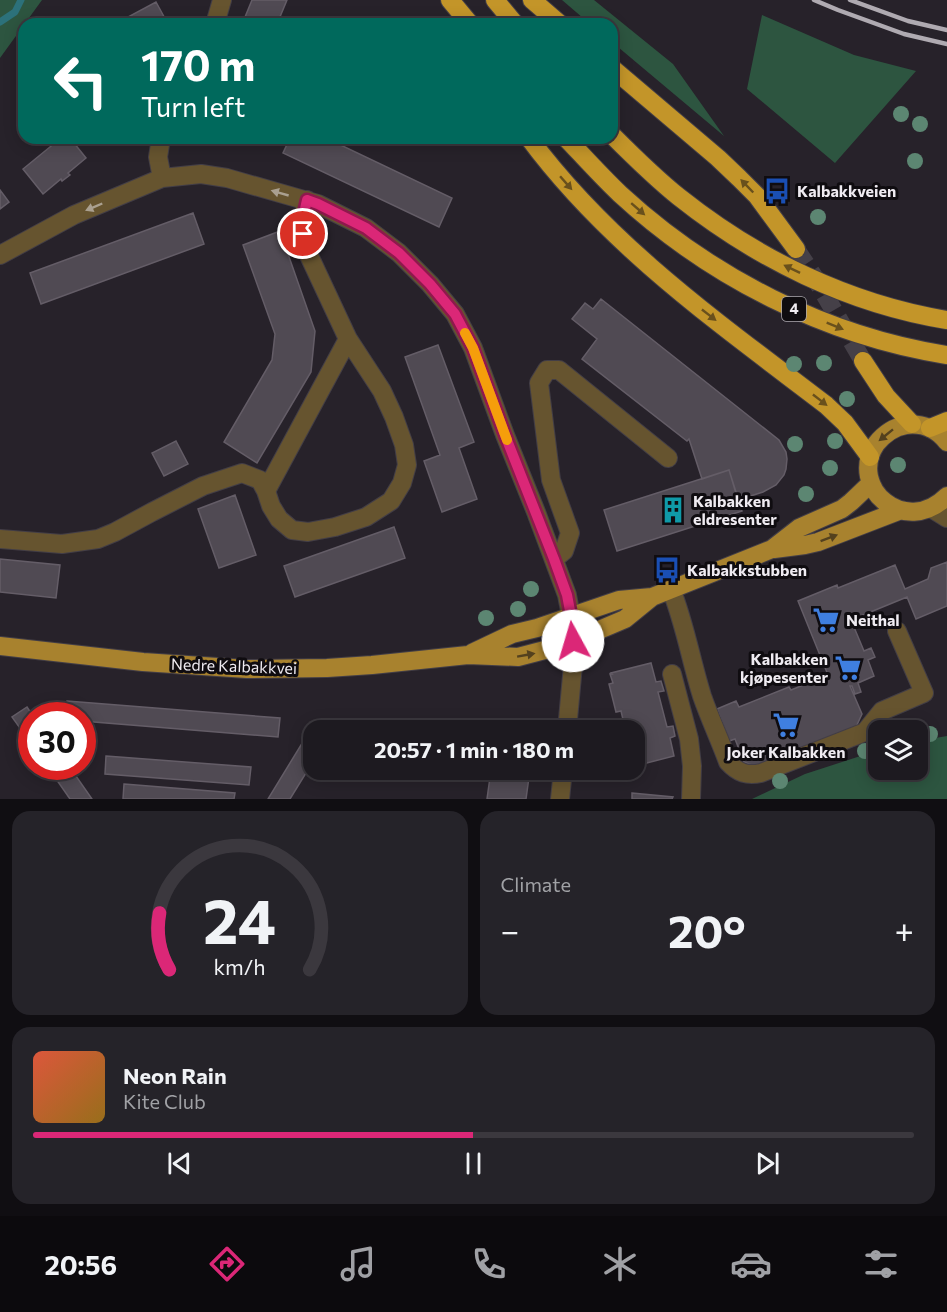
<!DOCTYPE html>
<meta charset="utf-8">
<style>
:root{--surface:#1d1a20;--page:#252329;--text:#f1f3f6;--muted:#a0a1a5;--line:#3b383e;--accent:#db2777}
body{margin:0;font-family:Commissioner,sans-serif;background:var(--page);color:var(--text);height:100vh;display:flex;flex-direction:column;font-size:22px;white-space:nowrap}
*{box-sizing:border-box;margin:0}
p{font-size:20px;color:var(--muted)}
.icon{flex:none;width:33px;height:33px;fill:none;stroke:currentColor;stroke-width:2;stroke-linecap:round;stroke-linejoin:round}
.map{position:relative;height:799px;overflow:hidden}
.details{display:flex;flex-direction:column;gap:12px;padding:12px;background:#100e12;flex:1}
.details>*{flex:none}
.top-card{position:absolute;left:18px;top:18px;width:600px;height:126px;border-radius:18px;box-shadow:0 3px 15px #0003,0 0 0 2px var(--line);background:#00695c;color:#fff;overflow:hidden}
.fabs{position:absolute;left:868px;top:720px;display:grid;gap:12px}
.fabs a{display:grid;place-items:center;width:60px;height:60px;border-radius:12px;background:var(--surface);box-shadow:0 3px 15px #0003,0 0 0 2px var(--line);font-size:30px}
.speed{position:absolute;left:18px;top:702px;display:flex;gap:12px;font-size:30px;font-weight:700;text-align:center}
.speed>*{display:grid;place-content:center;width:78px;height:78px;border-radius:50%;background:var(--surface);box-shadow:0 3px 15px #0003,0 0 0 2px var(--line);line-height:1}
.speed .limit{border:9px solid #d22;background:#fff;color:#111}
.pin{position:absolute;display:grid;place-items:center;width:51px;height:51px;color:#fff;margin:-26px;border:3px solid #fff;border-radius:50%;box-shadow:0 2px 6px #0007}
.me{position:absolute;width:66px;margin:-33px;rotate:354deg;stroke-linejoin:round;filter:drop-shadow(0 0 4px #0008)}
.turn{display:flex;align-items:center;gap:21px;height:126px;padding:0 24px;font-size:27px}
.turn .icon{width:78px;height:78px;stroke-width:2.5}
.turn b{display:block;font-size:42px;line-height:51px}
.big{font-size:45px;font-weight:700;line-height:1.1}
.details .tile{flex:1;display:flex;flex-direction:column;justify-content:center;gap:9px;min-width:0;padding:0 21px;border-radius:18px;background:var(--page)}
.details .dial{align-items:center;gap:0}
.dial svg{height:156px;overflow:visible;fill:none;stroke:var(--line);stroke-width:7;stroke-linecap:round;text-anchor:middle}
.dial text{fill:var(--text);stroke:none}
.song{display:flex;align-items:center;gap:18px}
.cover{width:72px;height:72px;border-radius:9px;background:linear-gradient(135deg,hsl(10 70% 55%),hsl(40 70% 35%))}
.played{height:6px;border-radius:3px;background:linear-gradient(90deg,var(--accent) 50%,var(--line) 50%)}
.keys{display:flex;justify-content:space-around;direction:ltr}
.heat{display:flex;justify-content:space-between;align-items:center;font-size:33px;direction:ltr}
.details .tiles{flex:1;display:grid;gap:12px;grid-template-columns:1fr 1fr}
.tile:last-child{grid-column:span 2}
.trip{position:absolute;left:303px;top:720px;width:342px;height:60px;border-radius:18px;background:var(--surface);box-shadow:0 3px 15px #0003,0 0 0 2px var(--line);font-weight:700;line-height:60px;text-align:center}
.tabs{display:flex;height:96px;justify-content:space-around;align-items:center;background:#0c0a0d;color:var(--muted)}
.tabs .icon{width:42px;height:42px}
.tabs .selected{color:var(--accent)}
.tabs b{font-size:27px;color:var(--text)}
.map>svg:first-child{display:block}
</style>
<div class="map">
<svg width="947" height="799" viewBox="0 0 947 799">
<rect width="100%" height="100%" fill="#27222a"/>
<path fill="#2d5540" d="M0,0H42L0,58Z
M562,0H594L673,64L724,136L612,42V24H590Z
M762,15L854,55L916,71L835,163L747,89Z
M947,736V799H752L805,774L879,750V770H918V741Z"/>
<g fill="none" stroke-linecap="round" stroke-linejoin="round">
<path stroke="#2c717a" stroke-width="7" d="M0,22L15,12L21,0"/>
</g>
<path fill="#504a53" stroke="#645d67" stroke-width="1.5" d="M252,0H287L277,24H247L243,22Z
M156,2L168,24H127L131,22L128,17Z
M61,138H70L86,158L68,173L70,175L62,181L61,179L43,194L23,169Z
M223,138H242L239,144Z
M290,138H326L452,198L439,227L283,153Z
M0,190L9,202L0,209Z
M193,213L204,244L41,304L30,273Z
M280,231L315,331L311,372L257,463L224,442L272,360L275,334L243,245Z
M601,299L779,440L786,452L787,459L786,469L784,475L776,485L763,492L738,500L729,470L702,479L689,439L687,441L582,359L597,339L572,319L585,303L593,309Z
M438,345L474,442L459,448L477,499L442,512L424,461L440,455L405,357Z
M176,441L188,464L164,476L152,453Z
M729,470L742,511L617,551L604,510Z
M235,495L256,555L219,568L198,509Z
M394,527L405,558L295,597L284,566Z
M0,559L60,565L56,598L0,592Z
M947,562V606L916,619L907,597L851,620L864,651L871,648L875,657L868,660L874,676L858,683L861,692L855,694L852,686H850L862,714L856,727L757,767L744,762L735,739L729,741L717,709L736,701L739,707L789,687L791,690L828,675L798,601L837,585L838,588L895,565L905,589L928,579L931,568Z
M651,663L656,682L661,681L664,691L658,692L667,727L673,726L675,736L670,738L674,756L635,766L634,730H621L620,729L625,728L621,711L616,712L609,684L613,683L610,674H612L611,673Z
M67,701L280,718L278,737L82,721V716H66Z
M27,707L33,716H32V745L12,717Z
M400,721L407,730H387Z
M499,721L537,727L536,730H497Z
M312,727L318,730H314V760L290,799H268Z
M106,756L251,767L249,785L105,774Z
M47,766H69L92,799H70Z
M491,770H530L526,799H487Z
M124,784L235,793L234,799H123Z
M632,793L673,797L672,799H632Z"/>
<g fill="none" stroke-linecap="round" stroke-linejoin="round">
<path stroke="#454048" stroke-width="18" stroke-dasharray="18 9" stroke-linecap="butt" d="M796,249L815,278L863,361"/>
<g stroke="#433e46" stroke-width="20">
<path id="minor" d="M215,24L222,0
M161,138L158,157L162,178
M0,255L74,215L162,178L201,174L227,178L318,204L366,228L399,253L430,284L455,314L473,348L505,435L536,512L567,595L571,616L573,641V665L567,730
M266,491L348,339
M931,508L947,518
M0,539L62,544L98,539L115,532L152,512L203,486L242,473L260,480L266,491L271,506L279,519L292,530L308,532L335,527L366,517L391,501L402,483L407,465L404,445L394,417L382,391L348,339L305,247L302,222L307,200
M554,559L564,551L570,533L551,480L539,383L547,370H559L668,458
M671,589C685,624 691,661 702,696C710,719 720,740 728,762C738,773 747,776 761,773L865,732L882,711L924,693L897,631
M672,674L689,739L692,766L691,799
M560,799L563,770"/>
</g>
<g stroke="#433e46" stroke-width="20">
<path id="major" d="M947,442C937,429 922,423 906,425C894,427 884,434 876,444C847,487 905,538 947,496
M774,549L805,545L818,542L901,510
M0,646L143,662L247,669L327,668L372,665L468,655L518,657L564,645L625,619L652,597
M472,653L512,634L537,628L619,600L652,597L772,549L799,528L842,509L851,502L871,483"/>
</g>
<g stroke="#433e46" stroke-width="20">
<path id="highway" d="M450,0L470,24
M495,0L515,24
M532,0L560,24
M612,68L718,158L739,178L757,196L796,249
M612,135C633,156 655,178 679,197C757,259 849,304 947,320
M529,138C609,246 720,324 826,405L845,423L870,457
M566,138C584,157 601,176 620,194C710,277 826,336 947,355
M863,361L886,396L912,424
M930,428L947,421"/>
</g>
<use href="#minor" stroke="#66542f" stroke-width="18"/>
<use href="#major" stroke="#a8822e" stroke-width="18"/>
<use href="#highway" stroke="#c39529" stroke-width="18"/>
<path stroke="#afaab1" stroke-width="4.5" d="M814,0L838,10L904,34L947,44
M850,0L908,21L947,30"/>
</g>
<g fill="#5c8672">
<circle cx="901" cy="114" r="8"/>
<circle cx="920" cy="124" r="8"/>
<circle cx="915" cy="161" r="8"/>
<circle cx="818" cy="217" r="8"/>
<circle cx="824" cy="363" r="8"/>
<circle cx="794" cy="364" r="8"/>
<circle cx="847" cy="399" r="8"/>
<circle cx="835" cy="441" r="8"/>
<circle cx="795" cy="444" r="8"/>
<circle cx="898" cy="465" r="8"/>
<circle cx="830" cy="468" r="8"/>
<circle cx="806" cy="494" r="8"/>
<circle cx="531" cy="589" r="8"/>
<circle cx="518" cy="609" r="8"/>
<circle cx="486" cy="618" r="8"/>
<circle cx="930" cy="734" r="8"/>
<circle cx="865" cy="751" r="8"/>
<circle cx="780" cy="781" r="8"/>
</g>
<defs><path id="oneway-solid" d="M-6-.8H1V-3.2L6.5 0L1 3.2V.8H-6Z" transform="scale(1.5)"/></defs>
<g fill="#69501c">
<use href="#oneway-solid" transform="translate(566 183) rotate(49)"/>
<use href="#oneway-solid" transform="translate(747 186) rotate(-134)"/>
<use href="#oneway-solid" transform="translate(638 209) rotate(41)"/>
<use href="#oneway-solid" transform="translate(792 269) rotate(-154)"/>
<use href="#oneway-solid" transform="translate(709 315) rotate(38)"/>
<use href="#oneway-solid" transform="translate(835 326) rotate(22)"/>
<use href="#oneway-solid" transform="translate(820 400) rotate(38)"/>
</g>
<g fill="#aaa090">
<use href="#oneway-solid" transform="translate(280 193) rotate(-164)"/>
<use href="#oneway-solid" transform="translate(94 207) rotate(157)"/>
</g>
<g fill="#54411e">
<use href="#oneway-solid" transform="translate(886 435) rotate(141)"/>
<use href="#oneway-solid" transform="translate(829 538) rotate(-21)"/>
<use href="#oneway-solid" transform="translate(526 655) rotate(-10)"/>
</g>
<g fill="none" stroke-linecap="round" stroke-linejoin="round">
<g stroke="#8e194d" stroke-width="15">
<path id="route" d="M303,234L302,222L307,200L318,204L366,228L399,253L430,284L455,314L473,348L505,435L554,559L567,595L571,616L573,641"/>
</g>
<use href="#route" stroke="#db2777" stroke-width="10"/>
<path stroke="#f59e0b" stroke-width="10" d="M465,333L473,348L507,440"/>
</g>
<defs>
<g id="bus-bare" transform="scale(2.07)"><path d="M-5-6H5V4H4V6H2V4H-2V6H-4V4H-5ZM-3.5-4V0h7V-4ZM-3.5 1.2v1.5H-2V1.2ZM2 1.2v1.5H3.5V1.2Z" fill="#1a4fb4" stroke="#0f0c10" stroke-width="2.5" paint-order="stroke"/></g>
<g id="building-bare" transform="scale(2.07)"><path d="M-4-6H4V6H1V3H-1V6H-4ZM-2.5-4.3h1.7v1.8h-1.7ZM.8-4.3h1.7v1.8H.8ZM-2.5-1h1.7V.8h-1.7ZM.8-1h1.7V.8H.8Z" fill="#0f9aa8" stroke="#0f0c10" stroke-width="2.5" paint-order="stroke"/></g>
<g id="supermarket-bare" transform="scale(2.07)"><path d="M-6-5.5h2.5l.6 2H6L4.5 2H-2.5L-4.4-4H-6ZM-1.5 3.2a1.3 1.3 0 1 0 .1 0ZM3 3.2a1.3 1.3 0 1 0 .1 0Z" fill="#3f7fe0" stroke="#0f0c10" stroke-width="2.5" paint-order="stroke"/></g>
</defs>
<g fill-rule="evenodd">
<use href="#bus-bare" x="777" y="191"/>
<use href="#building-bare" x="673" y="510"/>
<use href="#bus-bare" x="667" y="570"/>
<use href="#supermarket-bare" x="826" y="620"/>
<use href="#supermarket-bare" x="848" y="668"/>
<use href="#supermarket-bare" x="786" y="725"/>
</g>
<g text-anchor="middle" stroke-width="6" stroke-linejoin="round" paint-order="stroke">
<rect fill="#0f0c10" stroke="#aca8ae" stroke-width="1.5" x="782" y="297" width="24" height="24" rx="4.5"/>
<g font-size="15" font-weight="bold" fill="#efebf1">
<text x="794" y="314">4</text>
</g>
<g font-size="16" font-weight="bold" fill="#efebf1" stroke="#0f0c10" text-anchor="start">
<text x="797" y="197">Kalbakkveien</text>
<text x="693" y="507">Kalbakken<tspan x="693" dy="18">eldresenter</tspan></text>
<text x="687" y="576">Kalbakkstubben</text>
<text x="846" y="626">Neithal</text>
<text x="828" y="665" text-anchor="end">Kalbakken<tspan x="828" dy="18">kjøpesenter</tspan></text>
<text x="786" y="758" text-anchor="middle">Joker Kalbakken</text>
</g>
<g font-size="16" fill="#efebf1" stroke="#0f0c10">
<text transform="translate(234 666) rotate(2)" y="6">Nedre Kalbakkvei</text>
</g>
</g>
</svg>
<div class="fabs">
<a><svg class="icon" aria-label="layers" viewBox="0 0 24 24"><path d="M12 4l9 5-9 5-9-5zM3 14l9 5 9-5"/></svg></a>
</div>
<div class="speed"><div class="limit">30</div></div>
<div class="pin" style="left:303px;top:234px;background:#d93025"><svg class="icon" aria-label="arrive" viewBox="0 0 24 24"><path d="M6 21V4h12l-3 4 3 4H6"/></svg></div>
<svg class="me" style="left:573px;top:641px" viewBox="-20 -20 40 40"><circle r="19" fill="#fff"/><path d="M0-13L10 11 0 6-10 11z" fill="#db2777"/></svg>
<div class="trip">20:57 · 1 min · 180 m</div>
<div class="top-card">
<div class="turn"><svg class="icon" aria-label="left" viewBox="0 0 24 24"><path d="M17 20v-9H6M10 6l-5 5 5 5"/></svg><div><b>170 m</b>Turn left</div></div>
</div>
</div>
<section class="details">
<div class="tiles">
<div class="tile dial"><svg viewBox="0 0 100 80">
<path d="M14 69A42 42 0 1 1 86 69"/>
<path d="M14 69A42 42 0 0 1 9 40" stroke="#db2777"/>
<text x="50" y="56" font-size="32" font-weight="700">24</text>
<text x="50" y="72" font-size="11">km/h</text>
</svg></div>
<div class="tile"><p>Climate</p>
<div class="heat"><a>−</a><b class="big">20°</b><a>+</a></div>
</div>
<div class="tile">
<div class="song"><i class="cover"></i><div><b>Neon Rain</b><p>Kite Club</p></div></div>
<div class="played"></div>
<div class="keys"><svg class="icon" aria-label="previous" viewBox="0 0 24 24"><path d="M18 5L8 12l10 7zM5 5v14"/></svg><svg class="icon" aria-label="pause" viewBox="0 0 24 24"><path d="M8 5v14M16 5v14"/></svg><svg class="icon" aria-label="next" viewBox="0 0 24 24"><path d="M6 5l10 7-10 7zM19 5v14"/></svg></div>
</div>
</div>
</section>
<nav class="tabs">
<b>20:56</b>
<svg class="icon selected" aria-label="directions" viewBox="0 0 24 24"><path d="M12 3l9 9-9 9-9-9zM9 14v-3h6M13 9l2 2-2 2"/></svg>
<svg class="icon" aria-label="music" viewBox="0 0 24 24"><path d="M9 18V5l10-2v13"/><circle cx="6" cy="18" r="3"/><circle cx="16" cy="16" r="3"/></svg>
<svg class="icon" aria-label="phone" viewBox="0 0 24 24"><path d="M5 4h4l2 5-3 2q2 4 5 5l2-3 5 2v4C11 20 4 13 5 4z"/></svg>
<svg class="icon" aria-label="climate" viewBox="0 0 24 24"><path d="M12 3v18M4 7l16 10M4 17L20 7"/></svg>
<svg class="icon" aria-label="car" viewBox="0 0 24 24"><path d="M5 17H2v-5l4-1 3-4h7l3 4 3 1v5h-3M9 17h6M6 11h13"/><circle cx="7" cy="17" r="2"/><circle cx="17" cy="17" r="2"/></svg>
<svg class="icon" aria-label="filters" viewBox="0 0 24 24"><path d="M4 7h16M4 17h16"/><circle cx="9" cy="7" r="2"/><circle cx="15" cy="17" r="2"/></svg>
</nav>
